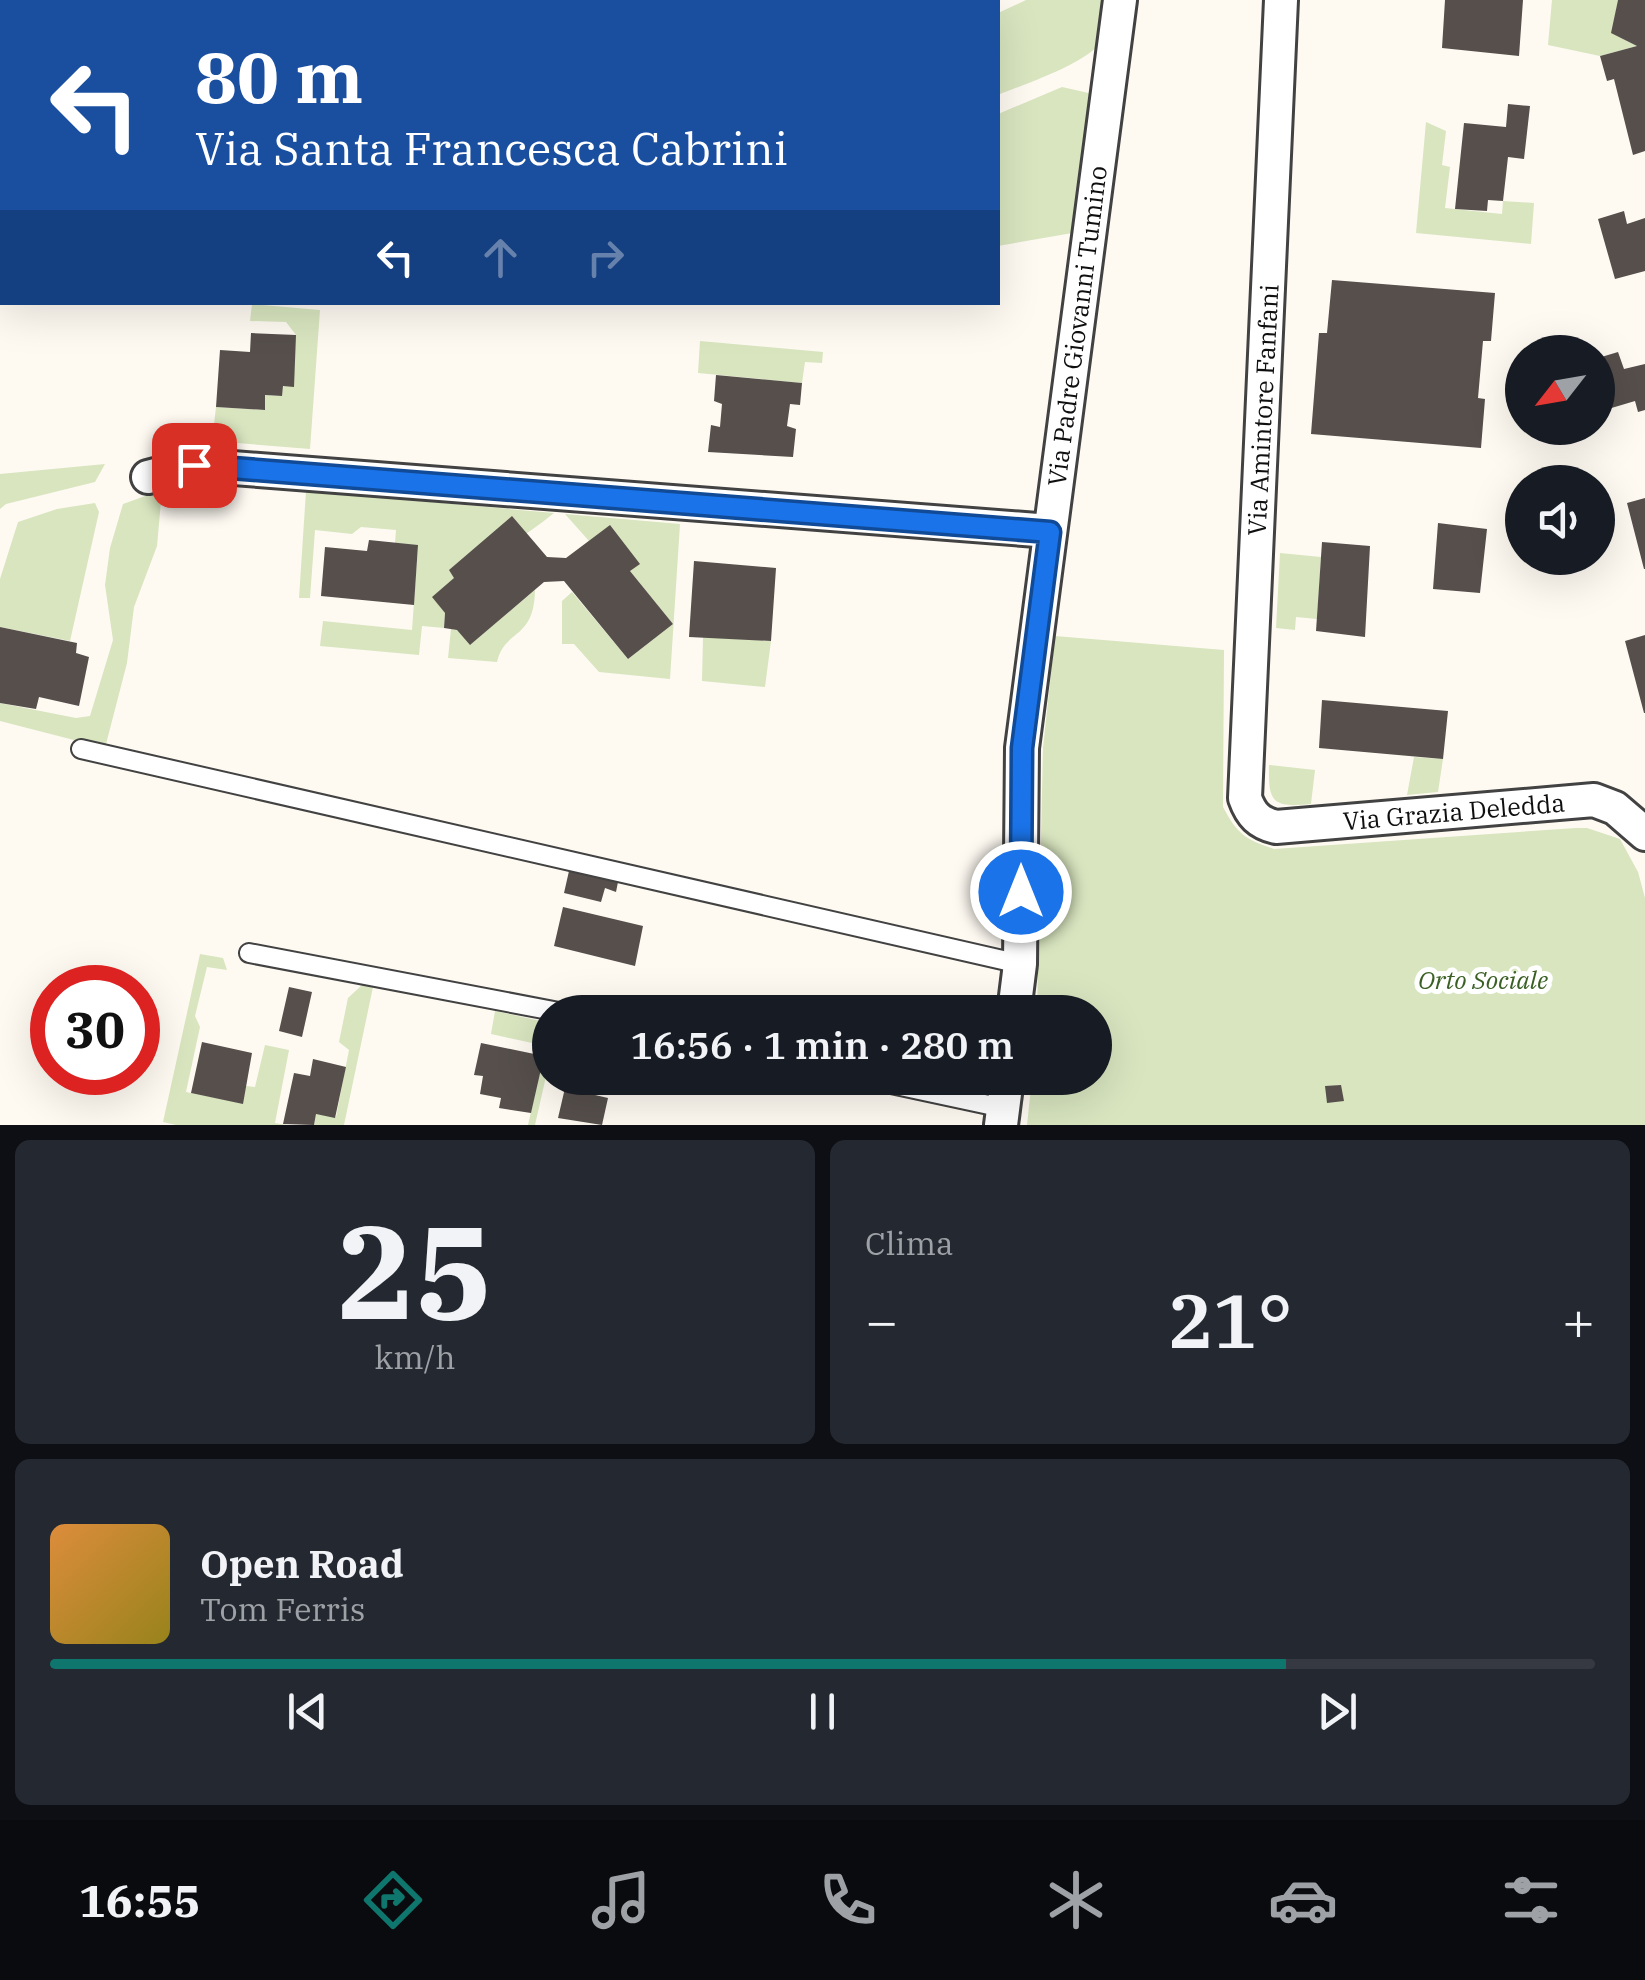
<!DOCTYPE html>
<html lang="it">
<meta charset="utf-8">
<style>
:root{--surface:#171b24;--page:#242831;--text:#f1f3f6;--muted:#9ea1a6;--line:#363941;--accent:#0f766e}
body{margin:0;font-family:"IBM Plex Serif",serif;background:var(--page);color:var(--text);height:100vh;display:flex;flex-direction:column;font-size:38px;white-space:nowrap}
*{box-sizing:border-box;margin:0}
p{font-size:32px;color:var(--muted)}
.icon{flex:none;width:55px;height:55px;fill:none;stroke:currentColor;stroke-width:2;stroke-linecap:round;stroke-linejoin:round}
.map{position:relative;height:1125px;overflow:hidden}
.details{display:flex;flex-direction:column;gap:15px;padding:15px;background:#0d0f14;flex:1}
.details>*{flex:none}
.top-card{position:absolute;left:0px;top:0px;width:1000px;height:305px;box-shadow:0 10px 40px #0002;background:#1a4fa0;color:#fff;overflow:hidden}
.needle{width:65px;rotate:239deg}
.buttons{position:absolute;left:1505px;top:335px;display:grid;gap:20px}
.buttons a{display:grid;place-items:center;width:110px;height:110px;border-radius:50%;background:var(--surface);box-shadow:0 10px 40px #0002;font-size:50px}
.speed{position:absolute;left:30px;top:965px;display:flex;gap:20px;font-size:50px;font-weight:700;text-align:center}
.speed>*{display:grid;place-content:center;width:130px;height:130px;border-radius:50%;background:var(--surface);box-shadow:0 10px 40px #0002;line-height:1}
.speed .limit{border:15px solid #d22;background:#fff;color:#111}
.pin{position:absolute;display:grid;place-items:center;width:85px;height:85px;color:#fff;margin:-42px;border-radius:20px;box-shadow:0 5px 15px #0006}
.me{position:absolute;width:110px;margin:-55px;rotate:0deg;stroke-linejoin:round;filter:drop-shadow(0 0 8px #0008)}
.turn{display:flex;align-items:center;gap:35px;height:210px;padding:0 30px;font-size:45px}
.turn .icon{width:130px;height:130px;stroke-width:2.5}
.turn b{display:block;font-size:70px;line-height:85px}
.lanes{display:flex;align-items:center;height:95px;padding:0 30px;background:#0003;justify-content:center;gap:50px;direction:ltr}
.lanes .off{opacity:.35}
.big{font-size:75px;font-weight:600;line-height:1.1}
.details .widget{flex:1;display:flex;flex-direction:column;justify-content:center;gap:15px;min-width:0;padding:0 35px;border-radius:15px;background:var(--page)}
.details .dial{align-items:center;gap:0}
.dial b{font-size:130px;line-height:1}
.song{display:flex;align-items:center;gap:30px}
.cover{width:120px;height:120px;border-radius:15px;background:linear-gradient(135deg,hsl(30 70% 55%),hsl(50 70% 35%))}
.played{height:10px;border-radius:5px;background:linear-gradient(90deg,var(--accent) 80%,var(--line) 80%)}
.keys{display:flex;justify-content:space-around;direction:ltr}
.heat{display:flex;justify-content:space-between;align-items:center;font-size:55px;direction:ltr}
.details .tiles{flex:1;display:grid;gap:15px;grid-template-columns:1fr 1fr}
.widget:last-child{grid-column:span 2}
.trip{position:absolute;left:532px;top:995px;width:580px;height:100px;border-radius:50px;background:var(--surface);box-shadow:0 10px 40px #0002;font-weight:600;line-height:100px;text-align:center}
.tab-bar{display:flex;height:160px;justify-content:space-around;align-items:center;background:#090b0e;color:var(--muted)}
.tab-bar .icon{width:70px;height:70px}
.tab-bar .selected{color:var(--accent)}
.tab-bar b{font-size:45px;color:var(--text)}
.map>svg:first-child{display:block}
</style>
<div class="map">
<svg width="1645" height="1125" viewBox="0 0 1645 1125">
<rect width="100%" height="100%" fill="#fefaf2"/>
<path fill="#d8e5bf" d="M1026,0H1110C1109,9 1111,24 1108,32C1096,62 1026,83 998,95V13Z
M1552,0H1618L1612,33L1637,46L1600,56L1548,45Z
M1062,87L1093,94L1084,231L998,246V114Z
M1426,122L1446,131L1442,165L1450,167L1445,208L1502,214L1503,201L1534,203L1531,244L1416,233Z
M252,304L320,310L310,449L212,441L216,407L265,410V395L281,396L296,335L286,322L250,321Z
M700,341L823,352L822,363L805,362L802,383L698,373Z
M105,464L95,482L6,504L0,509V474Z
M162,490L157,546L134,607L127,663L105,748L0,721V703L76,718L90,716L113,640L105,585L110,548L123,504Z
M306,491L554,513C516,545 470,564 433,597L445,613L444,628L422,626L419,655L320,646L323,621L412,630L418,546L395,543L396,530L361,527L352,534L315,530L310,598H299Z
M95,503L99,512L70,641L0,627V579L18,522L57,509Z
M565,514L680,524L670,679L599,672L574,644H562V601L572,592L628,659L673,624L630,571L610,526L589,541Z
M1280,553L1321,557L1317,619L1296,617L1295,630L1276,628Z
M535,590C534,641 505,628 497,662L448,658L451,629L457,630L471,644Z
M1055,636L1224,650L1223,807C1238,835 1245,839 1274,849L1576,828H1587L1620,839L1638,872L1645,898V1125H1027L1032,1078H1095V1012H1037L1043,748Z
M703,637L771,641L765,687L702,681Z
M1414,757L1443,759L1438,792L1407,795Z
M1269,765L1315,770L1311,804C1273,808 1268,803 1269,765Z
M200,954L223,958L227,970L207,967L195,1016L200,1027L186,1092L242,1103L246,1086L255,1087L265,1045L289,1050L275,1123L287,1125H176L163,1122Z
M362,985L373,987L344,1125H314L316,1114L336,1117L349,1050L339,1042L348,998Z
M495,1011L550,1023V1059L535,1125H528L546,1046L491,1034Z"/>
<path fill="#564f4c" d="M1445,0H1523L1519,56L1442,48Z
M1618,0H1645V151L1633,155L1614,79L1607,81L1600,56L1637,46L1611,33Z
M1508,104L1530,106L1524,159L1508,157L1503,201L1488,200L1487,211L1455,209L1464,123L1506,127Z
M1624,211L1627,224L1645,218V271L1615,279L1598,219Z
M1332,280L1495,293L1491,341H1483L1478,398L1485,399L1481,448L1311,434L1319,333H1327Z
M251,333L296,335L294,387L283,386L282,396L265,395V410L216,407L220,350L250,352Z
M1618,352L1624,369L1645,364V410L1638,412L1635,401L1598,412V358Z
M716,375L802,383L800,405L790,404L787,426L796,429L793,457L708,452L711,425L720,427L722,404L714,401Z
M1645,498V569H1644L1627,503Z
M512,516L547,557L566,558L610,525L640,564L630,571L673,624L628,659L564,581L544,582L470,645L457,630L444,628L445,613L432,597L454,578L449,570Z
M1438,523L1487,529L1480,593L1433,589Z
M369,540L418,545L414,605L321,596L325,547L367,551Z
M1322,542L1370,546L1365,637L1316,631Z
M694,561L776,568L771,641L689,637Z
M0,627L77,643L76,653L89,657L79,706L39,697L36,709L0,703Z
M1645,635V713H1644L1625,641Z
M1322,700L1448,711L1443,759L1319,748Z
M569,871L618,882L616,892L605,888L601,902L564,893Z
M563,907L643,926L635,966L554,946Z
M289,987L312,992L302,1037L279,1031Z
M202,1042L252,1053L243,1104L191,1093Z
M481,1043L544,1056L531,1113L499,1108L501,1098L480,1094L483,1076L474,1075Z
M313,1059L346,1067L335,1118L316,1114L314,1125L283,1124L294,1073L310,1076Z
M1341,1085L1344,1101L1327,1103L1325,1086Z
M565,1088L608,1098L602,1125L558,1118Z"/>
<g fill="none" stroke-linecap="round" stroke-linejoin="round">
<g stroke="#424242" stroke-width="22">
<path id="lane" d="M81,749L1020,964
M249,953L559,1012
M863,1078L1003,1108"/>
</g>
<g stroke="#424242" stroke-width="38">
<g id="street">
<path id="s1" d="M1281,0L1245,798C1251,815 1259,823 1276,827L1594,800L1615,808L1645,834"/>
<path d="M148,477L194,465L1050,531"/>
<path id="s2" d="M1014,1012L1020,964L1022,748L1120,0"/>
<path d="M1001,1125L1007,1078"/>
</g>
</g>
<use href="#lane" stroke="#fff" stroke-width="18"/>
<use href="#street" stroke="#fff" stroke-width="32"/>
</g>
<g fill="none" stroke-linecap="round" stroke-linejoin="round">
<g stroke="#114b97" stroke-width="25">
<path id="route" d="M194,465L1050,532L1022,748L1021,892"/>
</g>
<use href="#route" stroke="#1a73e8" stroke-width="18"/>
</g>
<g text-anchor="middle" stroke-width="10" stroke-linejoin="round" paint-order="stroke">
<g font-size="25" fill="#0f0f0f" stroke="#fff">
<text dy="9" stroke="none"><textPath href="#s2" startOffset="690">Via Padre Giovanni Tumino</textPath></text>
<text transform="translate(1263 410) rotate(-87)" y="9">Via Amintore Fanfani</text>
<text dy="9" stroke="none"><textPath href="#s1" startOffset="1022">Via Grazia Deledda</textPath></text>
</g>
<g font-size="25" font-style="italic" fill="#3b6025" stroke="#fff">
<text x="1483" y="989">Orto Sociale</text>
</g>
</g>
</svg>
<div class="buttons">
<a><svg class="needle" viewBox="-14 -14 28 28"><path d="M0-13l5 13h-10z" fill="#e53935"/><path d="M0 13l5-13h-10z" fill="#9ea1a6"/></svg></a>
<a><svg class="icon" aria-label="sound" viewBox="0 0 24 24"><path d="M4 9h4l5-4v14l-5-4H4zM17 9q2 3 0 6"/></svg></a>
</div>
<div class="speed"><div class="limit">30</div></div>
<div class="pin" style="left:194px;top:465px;background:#d93025"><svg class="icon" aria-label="arrive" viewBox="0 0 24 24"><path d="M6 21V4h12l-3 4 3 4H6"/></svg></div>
<svg class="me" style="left:1021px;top:892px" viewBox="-20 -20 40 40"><circle r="17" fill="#1a73e8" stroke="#fff" stroke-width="3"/><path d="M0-11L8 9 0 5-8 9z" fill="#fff"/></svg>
<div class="trip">16:56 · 1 min · 280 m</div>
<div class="top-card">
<div class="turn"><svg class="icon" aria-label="left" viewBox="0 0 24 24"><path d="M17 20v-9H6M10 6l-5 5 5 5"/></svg><div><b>80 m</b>Via Santa Francesca Cabrini</div></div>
<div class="lanes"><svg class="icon" aria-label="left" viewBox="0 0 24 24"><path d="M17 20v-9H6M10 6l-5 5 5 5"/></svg><svg class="icon off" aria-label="ahead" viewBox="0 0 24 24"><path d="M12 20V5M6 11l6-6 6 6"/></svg><svg class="icon off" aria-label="right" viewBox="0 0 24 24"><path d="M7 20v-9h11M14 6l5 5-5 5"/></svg></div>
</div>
</div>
<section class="details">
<div class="tiles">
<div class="widget dial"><b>25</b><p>km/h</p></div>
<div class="widget"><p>Clima</p>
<div class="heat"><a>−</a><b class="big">21°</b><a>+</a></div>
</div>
<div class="widget">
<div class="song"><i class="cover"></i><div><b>Open Road</b><p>Tom Ferris</p></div></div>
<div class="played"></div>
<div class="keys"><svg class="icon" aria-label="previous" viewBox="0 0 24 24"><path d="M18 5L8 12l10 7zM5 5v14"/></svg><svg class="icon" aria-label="pause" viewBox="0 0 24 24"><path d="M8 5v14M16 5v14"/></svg><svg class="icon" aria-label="next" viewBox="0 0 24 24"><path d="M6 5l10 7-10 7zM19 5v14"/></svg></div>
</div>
</div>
</section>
<nav class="tab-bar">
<b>16:55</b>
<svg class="icon selected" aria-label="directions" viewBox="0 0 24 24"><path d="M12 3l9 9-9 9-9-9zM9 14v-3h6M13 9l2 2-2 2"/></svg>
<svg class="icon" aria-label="music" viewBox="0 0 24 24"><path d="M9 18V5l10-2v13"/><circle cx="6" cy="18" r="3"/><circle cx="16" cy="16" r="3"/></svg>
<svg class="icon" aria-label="phone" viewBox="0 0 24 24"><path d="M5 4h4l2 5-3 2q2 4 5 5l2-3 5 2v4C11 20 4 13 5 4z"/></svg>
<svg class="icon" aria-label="climate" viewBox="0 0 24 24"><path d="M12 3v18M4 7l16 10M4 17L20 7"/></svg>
<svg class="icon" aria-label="car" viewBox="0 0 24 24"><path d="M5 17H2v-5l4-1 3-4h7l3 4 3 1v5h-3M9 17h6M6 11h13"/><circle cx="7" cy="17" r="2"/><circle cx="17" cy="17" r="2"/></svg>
<svg class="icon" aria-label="filters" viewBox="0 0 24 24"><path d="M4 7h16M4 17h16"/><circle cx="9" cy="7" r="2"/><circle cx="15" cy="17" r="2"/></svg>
</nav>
